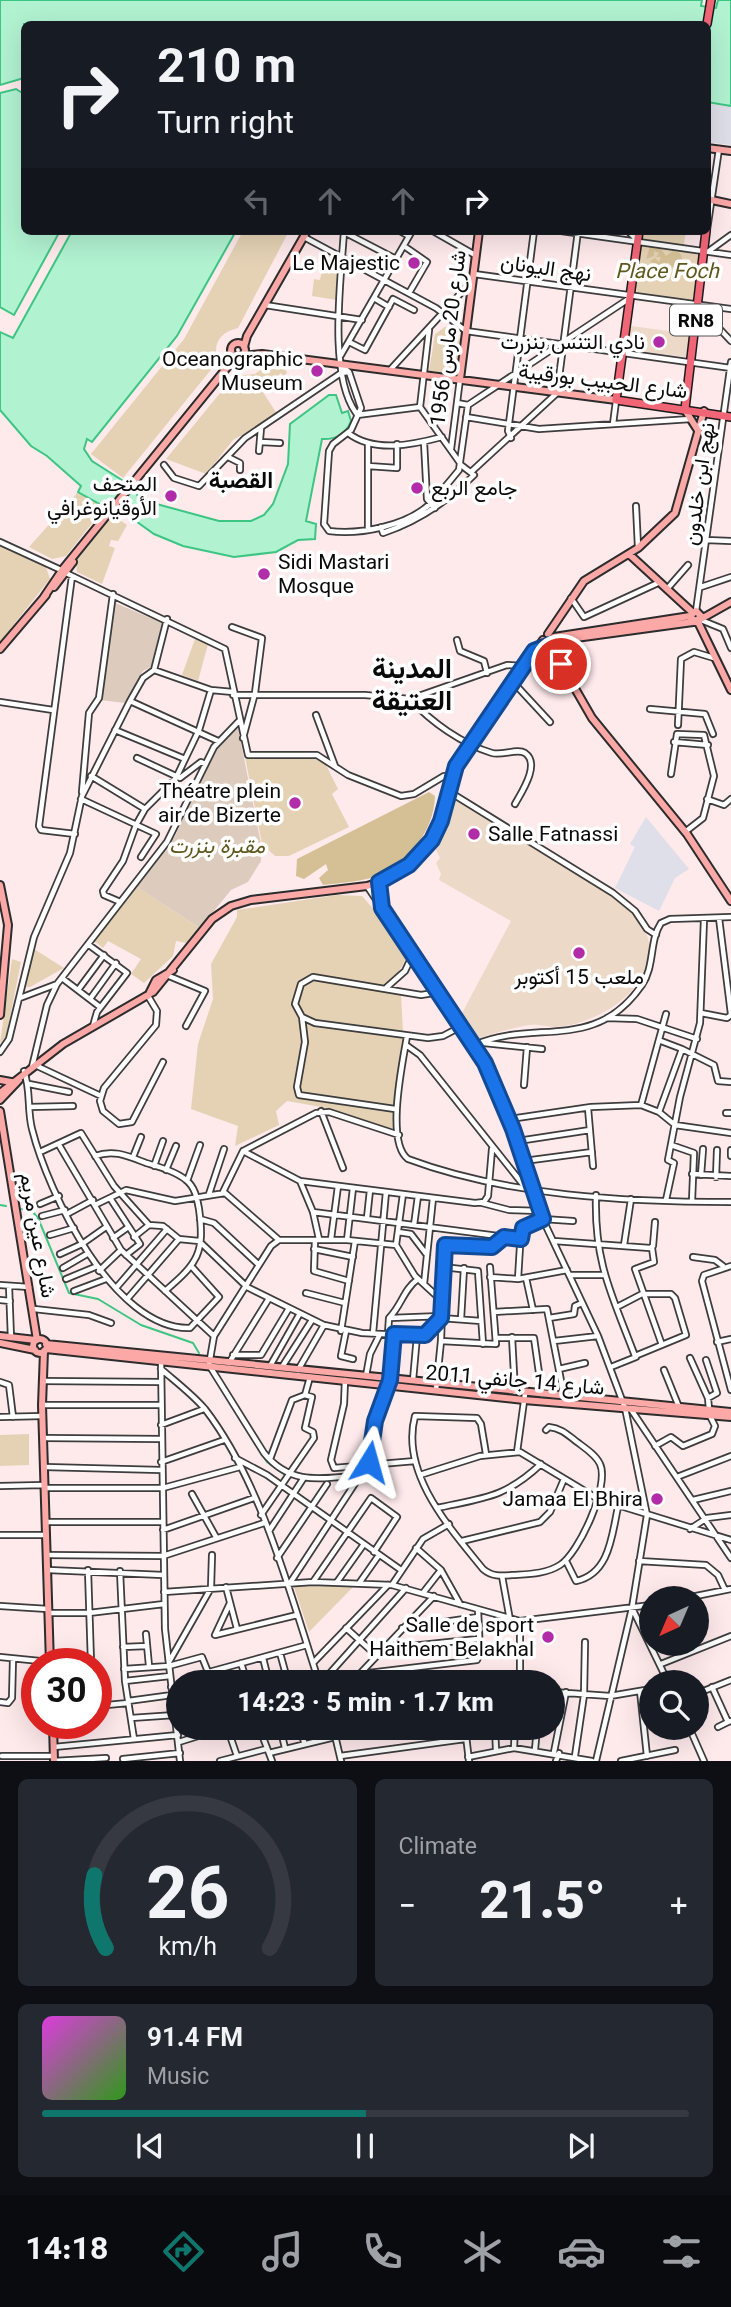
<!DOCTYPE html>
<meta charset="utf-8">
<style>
:root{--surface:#171b24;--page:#242831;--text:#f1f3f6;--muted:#9ea1a6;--line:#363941;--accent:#0f766e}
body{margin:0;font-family:Georgia,Vazirmatn,serif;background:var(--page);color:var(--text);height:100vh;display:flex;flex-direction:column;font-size:26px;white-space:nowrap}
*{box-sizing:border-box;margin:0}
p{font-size:23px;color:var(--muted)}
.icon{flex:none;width:38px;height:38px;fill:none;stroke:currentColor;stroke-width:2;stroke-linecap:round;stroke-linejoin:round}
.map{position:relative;height:1761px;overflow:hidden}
.details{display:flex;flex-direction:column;gap:18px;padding:18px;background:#0d0f14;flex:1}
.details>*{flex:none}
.top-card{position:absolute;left:21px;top:21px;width:690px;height:214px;border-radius:10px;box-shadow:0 7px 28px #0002;background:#171b24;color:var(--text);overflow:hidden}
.needle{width:46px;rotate:224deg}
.controls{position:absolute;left:639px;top:1586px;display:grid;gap:14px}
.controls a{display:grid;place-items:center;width:70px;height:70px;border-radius:50%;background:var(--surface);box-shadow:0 7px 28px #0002;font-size:35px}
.speed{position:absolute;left:21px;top:1648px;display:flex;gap:14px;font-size:35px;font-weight:700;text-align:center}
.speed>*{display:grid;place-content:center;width:91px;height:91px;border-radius:50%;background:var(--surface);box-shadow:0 7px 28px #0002;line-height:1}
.speed .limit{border:10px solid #d22;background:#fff;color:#111}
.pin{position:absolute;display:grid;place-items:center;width:60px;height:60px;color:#fff;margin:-30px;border:4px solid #fff;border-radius:50%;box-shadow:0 2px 7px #0007}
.me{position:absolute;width:77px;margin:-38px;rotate:8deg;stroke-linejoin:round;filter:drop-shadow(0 0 5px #0008)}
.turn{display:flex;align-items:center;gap:24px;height:147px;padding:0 21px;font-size:32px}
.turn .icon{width:91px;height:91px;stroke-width:2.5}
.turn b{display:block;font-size:49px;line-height:60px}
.lanes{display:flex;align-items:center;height:66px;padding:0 21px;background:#0003;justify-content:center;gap:35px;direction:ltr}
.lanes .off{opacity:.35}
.big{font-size:52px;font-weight:800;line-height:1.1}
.details .card{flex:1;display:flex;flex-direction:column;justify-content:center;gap:10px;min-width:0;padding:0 24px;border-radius:10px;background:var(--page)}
.details .dial{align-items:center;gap:0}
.dial svg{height:182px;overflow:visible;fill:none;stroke:var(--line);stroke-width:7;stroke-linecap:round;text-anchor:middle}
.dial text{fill:var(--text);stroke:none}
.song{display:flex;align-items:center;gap:21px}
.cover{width:84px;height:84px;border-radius:10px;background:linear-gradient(135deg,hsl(300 70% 55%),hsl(110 70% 35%))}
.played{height:7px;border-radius:4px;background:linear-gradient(90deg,var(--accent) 50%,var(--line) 50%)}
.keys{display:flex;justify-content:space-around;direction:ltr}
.heat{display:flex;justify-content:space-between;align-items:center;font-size:38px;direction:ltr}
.details .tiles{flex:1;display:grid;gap:18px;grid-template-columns:1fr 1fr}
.card:last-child{grid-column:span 2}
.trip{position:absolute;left:166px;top:1670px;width:399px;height:70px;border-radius:35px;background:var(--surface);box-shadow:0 7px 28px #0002;font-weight:800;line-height:70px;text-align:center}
.dock{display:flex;height:112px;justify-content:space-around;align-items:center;background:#090b0e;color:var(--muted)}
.dock .icon{width:49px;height:49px}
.dock .selected{color:var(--accent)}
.dock b{font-size:32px;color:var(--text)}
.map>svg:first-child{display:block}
</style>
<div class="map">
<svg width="731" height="1761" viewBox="0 0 731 1761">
<rect width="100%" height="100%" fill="#fee9eb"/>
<path fill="#dfdfe9" d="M707,102L731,106V145L707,142Z
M646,817L689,869L675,878L659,911L615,888L635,847L630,844Z"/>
<path fill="#e5d2b5" d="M243,231H289L238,328C220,332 212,344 218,361L123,478L91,454L184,339Z
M643,231H686L683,250L699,255L693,301L636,293Z
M326,252L340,261L337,300L312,296L314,279L320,280Z
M445,327L453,328L460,339L456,374L429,371L435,334Z
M265,367L285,369L287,373L283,376L281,373L261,389L277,414L233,440L206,474L166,459L234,376L255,374Z
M78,492L105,507L66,556L52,559L29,547Z
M113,515L127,525L118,541L111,540L109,546L115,548L102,584L77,572L76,561Z
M0,546L46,567L50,579L0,642Z
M195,639L208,644L198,681L182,675Z
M245,757L323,759L338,789L332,794L349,827L289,856H275L262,844Z
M134,885L200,928L186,943L176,941L173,956L144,983L131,974L141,959L108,941L103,948L94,941Z
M337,895L362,896L384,921L406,953C406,970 389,976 387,992L401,995L403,1032L393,1107L396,1131L327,1108L287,1101L276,1111L279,1125L235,1146L238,1126L191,1109L198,1044L213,999L211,964L237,917V910Z
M34,949L64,968L30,987H26Z
M12,959L21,962L6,1037L0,1043Z
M29,1434V1465L0,1466V1435Z
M293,1584L355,1585L309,1632Z"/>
<path fill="#d5c096" d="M650,247L661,249L666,256L673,251L680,253L684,263L682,268L690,273L674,276V269L668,262L661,270L650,261L655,258L659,262L661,257H656L659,253L654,251V256L646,259Z
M429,792L435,796C434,832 406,867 371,878C356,882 339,883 323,885L319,878L328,870L326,864L304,879L296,876L297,859Z"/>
<path fill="#ddcbbd" d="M113,602L162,623L151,667L143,671L125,703L100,700Z
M238,728L261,844V861L248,882L231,890L200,928L134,885L175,836L218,747Z"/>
<path fill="#edd9c7" d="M631,326L690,334L686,357L628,350Z
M451,795L611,895C632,910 653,929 649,956C644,996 593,1025 555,1027C546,1027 537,1023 529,1025C511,1028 493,1034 476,1039L461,1015L511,921L439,880L441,874L436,863L440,858L435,848Z"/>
<path fill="#b1f2d1" stroke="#3cc583" stroke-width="2" d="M0,0H702L701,6L716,8L718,0H731V106L707,102V60L710,57L707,24H24V78L0,85Z
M16,89L24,94V231H60L14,315L0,307V93Z
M72,231H236L177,336L92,442L87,439L84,449L92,461L125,482L142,500L219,521H251L264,515L273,504L288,464L290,424L329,395H336L342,413L348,411L351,421C346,434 335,440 322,439L306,521L316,524L315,539L298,540L276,552L234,557L183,546L154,534L119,509L105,507L78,492L81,486L47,456L31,446L0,410V332L13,338Z"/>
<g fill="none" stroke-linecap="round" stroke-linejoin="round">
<path stroke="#3cc583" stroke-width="2" d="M0,1205L6,1206
M22,1209L32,1211L38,1218L69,1293L98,1299L141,1325L193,1343L199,1353
M261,1452L267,1462L285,1475"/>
<g stroke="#3d3d3d" stroke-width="8">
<path id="street" d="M707,230L719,149
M344,231C341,279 328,374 356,413
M400,231L409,236
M433,231L475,255
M561,231L731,255
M628,231L637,240
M344,232L396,259
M304,237L436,308L466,331L731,368
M404,246L427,262L409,293
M709,251L731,235
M474,274L731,309
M374,298L389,307
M265,305L362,320
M698,306L731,341
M565,341L630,298
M349,342L365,350L393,299L414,310
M341,355L412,231
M343,367L349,372L361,408L351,430L333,444L329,451L324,524L329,531C360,535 406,526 430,504C440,493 450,481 459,470L460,463L420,407
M390,370L472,281
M457,403L468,405L557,346
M420,407L429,330
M357,415L420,407
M466,417L539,429L691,419
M613,424L616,401
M348,433C374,453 412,445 442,437
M511,438L508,431L534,231
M261,442L280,443
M424,442L427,499L435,508
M451,449L460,379
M259,451L261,428
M228,457L240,463V470
M460,462L468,405
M164,465L174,478L199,486L245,438L341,373L348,372
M368,466L397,468V444
M471,472L557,393L578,231
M636,506L638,547
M381,527L383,533C419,521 447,502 474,475L461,465
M368,529V445
M706,540L731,541
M0,542L61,570
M66,573L225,649L248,755H317L348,775L401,796L414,794L444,776L451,778
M72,576L39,826L41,830L75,834
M701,587L731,577
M667,589L688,565
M571,598L584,617L660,582
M696,611L731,362
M701,620L723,629L731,648
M232,627L262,638L255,693L243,738
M457,640L460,651L484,661L487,673
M154,670L211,690L233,692
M513,682L550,722
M233,695H365L410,699L507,665L523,666
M410,699C431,722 462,744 492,753C502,756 517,748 525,753C541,764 521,793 515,804
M130,701L218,741
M0,702L53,710
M650,709L705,714L713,734
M316,715L335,766
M678,725L681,659L694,652L714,658
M115,730L185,759
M674,742L708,745
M137,758L180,778L201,762L205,764
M671,774L677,734L704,735L714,776L703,818L685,832
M91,776L145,809
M448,791L613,893L635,911L647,929L656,935
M82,792L89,713L99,698L113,594
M81,799L156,834L141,857
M707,799L724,805L731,799
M379,882L382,907
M367,886L485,1063L513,1129L545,1224L598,1336L625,1408L647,1515L632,1608L596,1761
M118,901L104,895L103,891L123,861L136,825L145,809L176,778L199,730L211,690
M719,918L731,1014
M89,945L127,973L97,1012L93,1026
M169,976L205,991L186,1026
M62,978L100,1007
M387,987L405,971L413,954
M78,990L104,955
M440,992L421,995L313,977L301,984L295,1004L302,1017L315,1023L428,1038L443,1036L462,1026
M148,996L157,1011L156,1025L104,1088L100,1101L103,1111L119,1124L132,1122L163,1062
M20,998L57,984
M90,999L116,963
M701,1013L727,1018L731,1015
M302,1017L305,1042L297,1087L299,1095L395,1109
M607,1018L637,1019L697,1039
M407,1036C403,1061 385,1142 408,1159C507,1196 626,1202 731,1202
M484,1043L542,1049
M406,1045L420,1055L525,1187
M474,1045C536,1018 594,1054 642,985C655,966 649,941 661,923L670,919L731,917
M682,1049L714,1065L718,1081L731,1082
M0,1052L9,1039L34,937L70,853L82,796L130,701L143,678L154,670L167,619
M35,1065L101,1096
M32,1067L47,1005L57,984L167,842L214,747L239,721
M24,1071C31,1090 27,1110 32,1129C48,1193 114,1330 190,1328L219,1297L192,1267
M29,1084L69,1092
M524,1085L527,1047
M641,1105L666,1014
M29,1107L73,1106
M588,1108L593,1166
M321,1111L343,1168
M659,1112L682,1049L661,1041
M726,1113H731
M510,1119L591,1107L641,1105L659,1112L675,1125L731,1133
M518,1141L590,1130
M59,1145L121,1250L214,1336
M671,1145L694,1153L692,1201
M731,1150V1156
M243,1151L300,1181L475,1203L484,1202L488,1196L492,1149
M40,1152L81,1133L114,1186L149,1225L163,1226L179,1239L199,1241L247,1287L324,1325L362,1333L422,1336L441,1318L481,1321
M95,1156C114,1149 128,1156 146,1163C159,1167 175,1171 186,1180C195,1187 197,1198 199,1209C205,1253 198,1263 165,1291
M133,1157L141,1137
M524,1161L592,1152
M154,1166L163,1141
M166,1170L176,1146
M692,1174L731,1176
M701,1175L703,1149
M716,1177L717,1150
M187,1181L200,1145
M300,1181L313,1212L319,1239
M223,1192L243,1151L316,1113L329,1112L399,1135
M209,1194L224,1149
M596,1195C594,1263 612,1295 635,1356L686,1335L675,1298L671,1294H642L617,1307
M110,1198L140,1244L126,1255
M666,1200L674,1163L668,1160L680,1097L700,1023L704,919
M482,1203L509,1210L540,1211
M40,1204L59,1196
M95,1205L126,1190L175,1201L225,1193L279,1240
M313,1212L521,1239
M67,1214L93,1200
M42,1216L65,1210
M367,1218L370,1190
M200,1219L214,1223L259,1265
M414,1225L418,1196
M398,1232L411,1234L427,1255
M50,1235L74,1228
M134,1237L149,1225
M113,1238L127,1228
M331,1239L338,1186
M315,1240L314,1271L349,1281
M347,1240L353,1188
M554,1241L650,1248L653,1246L655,1222
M396,1245L403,1194
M624,1245L631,1199
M652,1248L654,1262L635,1269L662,1345
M314,1249L353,1257
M60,1254L82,1244L106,1227
M693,1257L715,1260L723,1266
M731,1266L704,1275L702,1281L731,1390
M443,1267L478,1271L483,1344
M63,1268L87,1254
M99,1271L121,1250
M570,1275H603
M490,1277L518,1279L567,1270
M526,1278L533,1310
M66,1279L95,1267
M518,1279L521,1230L543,1219L573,1221
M424,1284L433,1198
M0,1285L29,1287
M9,1286L11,1338
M116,1288L167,1229
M74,1291L106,1279
M306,1293L345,1303
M128,1298L179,1239
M0,1300L10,1301
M34,1309L89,1315L111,1323
M494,1312L547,1309L564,1396
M390,1318L441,1316
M549,1318L574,1314L575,1306L582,1303
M461,1319L464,1268
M341,1331L355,1241
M346,1331L341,1356L353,1359
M373,1333L386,1192
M388,1333L389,1318C402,1305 403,1290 418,1279
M512,1337L515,1392
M497,1338H534L542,1394
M441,1341L496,1344L490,1267
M554,1341L598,1336
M717,1342L731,1339
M233,1355H261L288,1310
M690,1358L708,1398L709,1409
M161,1359L165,1629L180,1761
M706,1360L717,1393L708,1398
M229,1363L268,1300
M270,1366L299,1315
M282,1367L312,1320
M611,1367L636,1357
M161,1369C176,1382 192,1394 205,1409C262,1483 290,1594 319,1682
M559,1369L585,1363
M298,1370L324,1325
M664,1370L679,1407
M366,1376L370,1354L380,1334
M345,1380L344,1404L331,1460L334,1468L415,1461
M413,1380L417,1336
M43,1381L160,1382
M0,1382L9,1385L13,1417
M436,1390L441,1341L444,1246L449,1243L492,1247L504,1237
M305,1395L310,1377
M42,1405H161
M630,1408L731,1558
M0,1417L43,1416
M161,1425L204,1409
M45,1438L161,1439
M655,1446L671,1437L683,1446L712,1434L715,1426L710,1416
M517,1452L525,1394
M486,1454L481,1424L477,1418L415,1416C400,1473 449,1527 483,1569C492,1577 501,1576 513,1575C529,1574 546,1574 560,1565C579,1553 610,1485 600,1464C596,1455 585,1448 577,1442C568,1435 561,1428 549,1427L546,1430
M235,1458L267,1475L401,1570
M161,1462L224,1440
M45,1467L161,1470
M361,1475C324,1478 291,1487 264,1453L209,1365L214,1336L271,1246L279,1240H347L396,1245L415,1276L440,1299
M420,1475L480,1456L520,1452L598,1499L731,1540
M677,1477L731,1456
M0,1486L44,1485
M46,1488H163L240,1467
M192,1494L216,1537
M693,1500L731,1491
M437,1508C483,1498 505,1498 541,1464
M261,1515L314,1438L313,1432L305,1428L312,1397L305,1395L292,1400L270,1459
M48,1522H162
M690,1529L707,1518L731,1515
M163,1530L254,1498
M269,1531L303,1479
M0,1535H46
M462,1541L540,1522L550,1512L564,1479
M416,1548L441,1570L460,1604
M47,1555L163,1556L264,1523
M277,1558L327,1484
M566,1561L576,1581C610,1574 612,1534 618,1507
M639,1561L706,1565L718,1575L725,1590
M48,1570L163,1575
M88,1570L91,1662
M120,1571L125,1681L134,1739
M502,1576L510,1620
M313,1582L371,1498L397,1517L374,1552
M337,1582L364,1544
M360,1582L379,1555
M290,1583L369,1462L375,1421L390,1380L394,1334
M392,1585L423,1539L449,1524
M226,1587L237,1629
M164,1592L313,1582L392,1585L520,1621L651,1605
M423,1593L441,1570
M686,1598L731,1589
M230,1603L215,1635L297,1615
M0,1606L48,1609
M632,1608L668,1682
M49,1613H89L164,1604
M520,1621V1682
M346,1628L376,1655
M402,1628L478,1617
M146,1634L149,1666
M123,1647L147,1646
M382,1649L478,1639
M280,1653L288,1682
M0,1657L50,1662
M263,1658L269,1682
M169,1662L211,1588L212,1555
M241,1663L247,1682
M313,1663L388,1585
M661,1664L731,1636
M124,1669L169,1666L202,1657L212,1682
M209,1672L307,1645
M360,1674L477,1660L480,1653L478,1610
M125,1681L170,1676
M289,1682L316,1672
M322,1682L406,1588
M352,1682L434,1596
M171,1687L178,1686
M712,1687L728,1722L731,1721
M640,1691L647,1756
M553,1692L610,1696L651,1689
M696,1694L731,1680
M128,1701L172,1695
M0,1702L8,1703L12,1698L13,1659
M96,1706L128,1703
M131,1718L175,1715
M227,1727L237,1756
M259,1727L272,1761
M280,1727L285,1748
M300,1727L304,1742
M333,1727L341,1761
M465,1727L469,1761
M495,1727L496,1750
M689,1727L704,1761
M718,1727L728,1722
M179,1742L227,1727
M54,1747L178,1735
M514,1748L515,1727
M535,1750L537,1727
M554,1752L566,1692
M269,1753L335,1737
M2,1756H54
M340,1756L465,1739
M575,1756L584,1695L585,1642
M468,1757L514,1748L592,1761
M123,1759L180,1753
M54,1761L106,1758
M220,1761L266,1749
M556,1761L559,1753
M621,1761L675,1750"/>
</g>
<g stroke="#2c2c2c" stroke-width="10">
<path id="secondary" d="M707,148L731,151
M707,199L731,204
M231 350a7 7 0 1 1 14 0a7 7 0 1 1-14 0Z
M244,347L247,336L307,231
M243,356L262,354L616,400
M460,379L479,231
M685,410L699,432
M629,554L692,612
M54,587L73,562
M44,597L63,569L229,365L239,358
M701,619L731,602
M698,622L731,690
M548,634L584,581L638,548L675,513L704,411
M554,637L690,616L696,611L701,616L695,622L690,616
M554,641L693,622
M550,645L592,718L687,834L731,901
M0,649L46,595
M534,651L546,644
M0,885L8,925L0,1015
M148,996L156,980L173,970
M0,1080L11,1082
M0,1093L63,1044L153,992L212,919L231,906L251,900L367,886L386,880L409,865L437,831L456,766L543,640
M0,1100L19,1080
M0,1111L37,1340
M0,1336L36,1340
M33 1346a7 7 0 1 1 14 0a7 7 0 1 1-14 0Z
M0,1343L35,1350
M46,1344L731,1412
M46,1349L524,1400L731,1417
M44,1351L42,1405L50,1664
M53,1724L54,1761"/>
</g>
<g stroke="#1b1b1b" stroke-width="10">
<path id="primary" d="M707,24L711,0
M639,231L616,400L731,417
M685,409L706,231"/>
</g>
<use href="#street" stroke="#fff" stroke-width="4.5"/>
<use href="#secondary" stroke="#fba8a7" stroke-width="6"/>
<use href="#primary" stroke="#f16677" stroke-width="7"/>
</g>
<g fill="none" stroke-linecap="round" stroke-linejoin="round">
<g stroke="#114b97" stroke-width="18">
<path id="route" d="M369,1462L375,1421L390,1380L394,1334L425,1335L441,1318L445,1245L492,1247L504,1237L521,1239L523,1228L543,1219L513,1129L485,1063L382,908L379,882L409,865L432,840L441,821L456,766L534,651L550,645L561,664"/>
</g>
<use href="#route" stroke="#1a73e8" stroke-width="12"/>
</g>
<g fill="#b22ba8" stroke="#fff" stroke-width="2.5">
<circle cx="414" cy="263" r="7"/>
<circle cx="659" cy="342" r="7"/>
<circle cx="317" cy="371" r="7"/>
<circle cx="417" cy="488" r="7"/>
<circle cx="171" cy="496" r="7"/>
<circle cx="264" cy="574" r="7"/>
<circle cx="295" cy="803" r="7"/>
<circle cx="474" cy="834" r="7"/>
<circle cx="579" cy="953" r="7"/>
<circle cx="657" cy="1499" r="7"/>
<circle cx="548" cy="1637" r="7"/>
</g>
<g text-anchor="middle" stroke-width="7" stroke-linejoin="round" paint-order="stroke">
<rect fill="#fff" stroke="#545454" stroke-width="2" x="670" y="304.5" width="52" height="31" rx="5"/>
<g font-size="19" font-weight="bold" fill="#0a0a0a">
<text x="696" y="327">RN8</text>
</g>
<g font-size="21" fill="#0a0a0a" stroke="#fff" text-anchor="end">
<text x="400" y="270">Le Majestic</text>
<text x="645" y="349">نادي التنس بنزرت</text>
<text x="303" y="366">Oceanographic<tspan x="303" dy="24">Museum</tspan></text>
<text x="157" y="491">المتحف<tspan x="157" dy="24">الأوقيانوغرافي</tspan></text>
<text x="431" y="495" text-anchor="start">جامع الربع</text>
<text x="278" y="569" text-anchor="start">Sidi Mastari<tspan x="278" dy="24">Mosque</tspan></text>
<text x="281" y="798">Théatre plein<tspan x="281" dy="24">air de Bizerte</tspan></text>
<text x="488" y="841" text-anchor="start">Salle Fatnassi</text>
<text x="579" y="984" text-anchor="middle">ملعب 15 أكتوبر</text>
<text x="643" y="1506">Jamaa El Bhira</text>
<text x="534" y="1632">Salle de sport<tspan x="534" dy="24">Haithem Belakhal</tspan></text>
</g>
<g font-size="21" fill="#0a0a0a" stroke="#fff">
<text transform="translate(546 268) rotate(8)" y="7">نهج اليونان</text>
<text transform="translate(448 338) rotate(-83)" y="7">شارع 20 مارس 1956</text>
<text transform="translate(603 381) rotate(7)" y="7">شارع الحبيب بورقيبة</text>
<text transform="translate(699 484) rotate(-82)" y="7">نهج ابن خلدون</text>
<text transform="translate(38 1235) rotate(80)" y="7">شارع عين مريم</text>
<text transform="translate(515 1380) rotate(5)" y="7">شارع 14 جانفي 2011</text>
</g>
<g font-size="21" font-style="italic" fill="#5e581f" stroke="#fff">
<text x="667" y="278">Place Foch</text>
<text x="217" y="853">مقبرة بنزرت</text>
</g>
<g font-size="23" font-weight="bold" fill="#0a0a0a" stroke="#fff">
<text x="241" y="488">القصبة</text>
</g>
<g font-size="28" font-weight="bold" fill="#0a0a0a" stroke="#fff">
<text x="412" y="678">المدينة<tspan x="412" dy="32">العتيقة</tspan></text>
</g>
</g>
</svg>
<div class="controls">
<a><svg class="needle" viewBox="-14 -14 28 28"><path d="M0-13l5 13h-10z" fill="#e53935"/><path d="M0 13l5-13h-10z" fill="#9ea1a6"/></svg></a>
<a><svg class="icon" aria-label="search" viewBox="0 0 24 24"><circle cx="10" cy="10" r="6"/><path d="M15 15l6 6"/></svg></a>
</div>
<div class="speed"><div class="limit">30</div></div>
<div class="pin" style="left:561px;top:664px;background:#d93025"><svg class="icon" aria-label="arrive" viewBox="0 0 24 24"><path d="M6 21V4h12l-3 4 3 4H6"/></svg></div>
<svg class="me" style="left:369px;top:1462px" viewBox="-20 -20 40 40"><path d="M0-17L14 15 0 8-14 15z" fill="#1a73e8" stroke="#fff" stroke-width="4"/></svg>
<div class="trip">14:23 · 5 min · 1.7 km</div>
<div class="top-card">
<div class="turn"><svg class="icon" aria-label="right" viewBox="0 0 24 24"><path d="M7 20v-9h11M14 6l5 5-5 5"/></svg><div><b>210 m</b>Turn right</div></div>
<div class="lanes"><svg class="icon off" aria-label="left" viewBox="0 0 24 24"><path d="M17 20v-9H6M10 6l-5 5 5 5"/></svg><svg class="icon off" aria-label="ahead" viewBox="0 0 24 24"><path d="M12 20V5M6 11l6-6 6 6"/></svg><svg class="icon off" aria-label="ahead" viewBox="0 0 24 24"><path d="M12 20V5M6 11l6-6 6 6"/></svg><svg class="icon" aria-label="right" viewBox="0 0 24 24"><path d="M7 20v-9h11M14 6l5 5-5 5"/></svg></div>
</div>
</div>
<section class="details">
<div class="tiles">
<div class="card dial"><svg viewBox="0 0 100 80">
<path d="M14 69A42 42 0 1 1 86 69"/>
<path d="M14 69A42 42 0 0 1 9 37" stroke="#0f766e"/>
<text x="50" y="56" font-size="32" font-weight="700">26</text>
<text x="50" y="72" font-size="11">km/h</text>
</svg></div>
<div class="card"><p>Climate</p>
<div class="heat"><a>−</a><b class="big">21.5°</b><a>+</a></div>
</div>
<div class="card">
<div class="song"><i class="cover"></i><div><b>91.4 FM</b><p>Music</p></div></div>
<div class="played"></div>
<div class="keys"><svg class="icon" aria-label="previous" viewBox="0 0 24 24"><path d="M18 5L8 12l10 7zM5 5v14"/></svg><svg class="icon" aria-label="pause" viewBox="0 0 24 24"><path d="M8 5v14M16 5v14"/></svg><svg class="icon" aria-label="next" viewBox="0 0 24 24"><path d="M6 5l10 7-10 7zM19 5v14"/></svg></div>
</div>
</div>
</section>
<nav class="dock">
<b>14:18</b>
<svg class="icon selected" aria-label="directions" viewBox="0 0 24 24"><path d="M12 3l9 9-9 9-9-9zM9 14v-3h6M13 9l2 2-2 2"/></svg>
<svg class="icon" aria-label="music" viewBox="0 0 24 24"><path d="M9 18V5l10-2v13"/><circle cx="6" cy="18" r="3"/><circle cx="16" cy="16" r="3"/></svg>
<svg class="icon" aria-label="phone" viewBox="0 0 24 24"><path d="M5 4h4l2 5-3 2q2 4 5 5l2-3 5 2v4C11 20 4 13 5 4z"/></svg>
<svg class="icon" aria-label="climate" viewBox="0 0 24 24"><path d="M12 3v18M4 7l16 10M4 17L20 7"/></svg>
<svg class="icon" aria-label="car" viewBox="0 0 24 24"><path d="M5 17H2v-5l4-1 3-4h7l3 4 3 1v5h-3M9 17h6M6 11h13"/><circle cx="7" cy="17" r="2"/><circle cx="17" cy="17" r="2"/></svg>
<svg class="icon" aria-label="filters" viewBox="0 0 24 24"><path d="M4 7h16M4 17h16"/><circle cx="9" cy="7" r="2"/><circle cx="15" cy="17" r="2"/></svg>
</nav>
